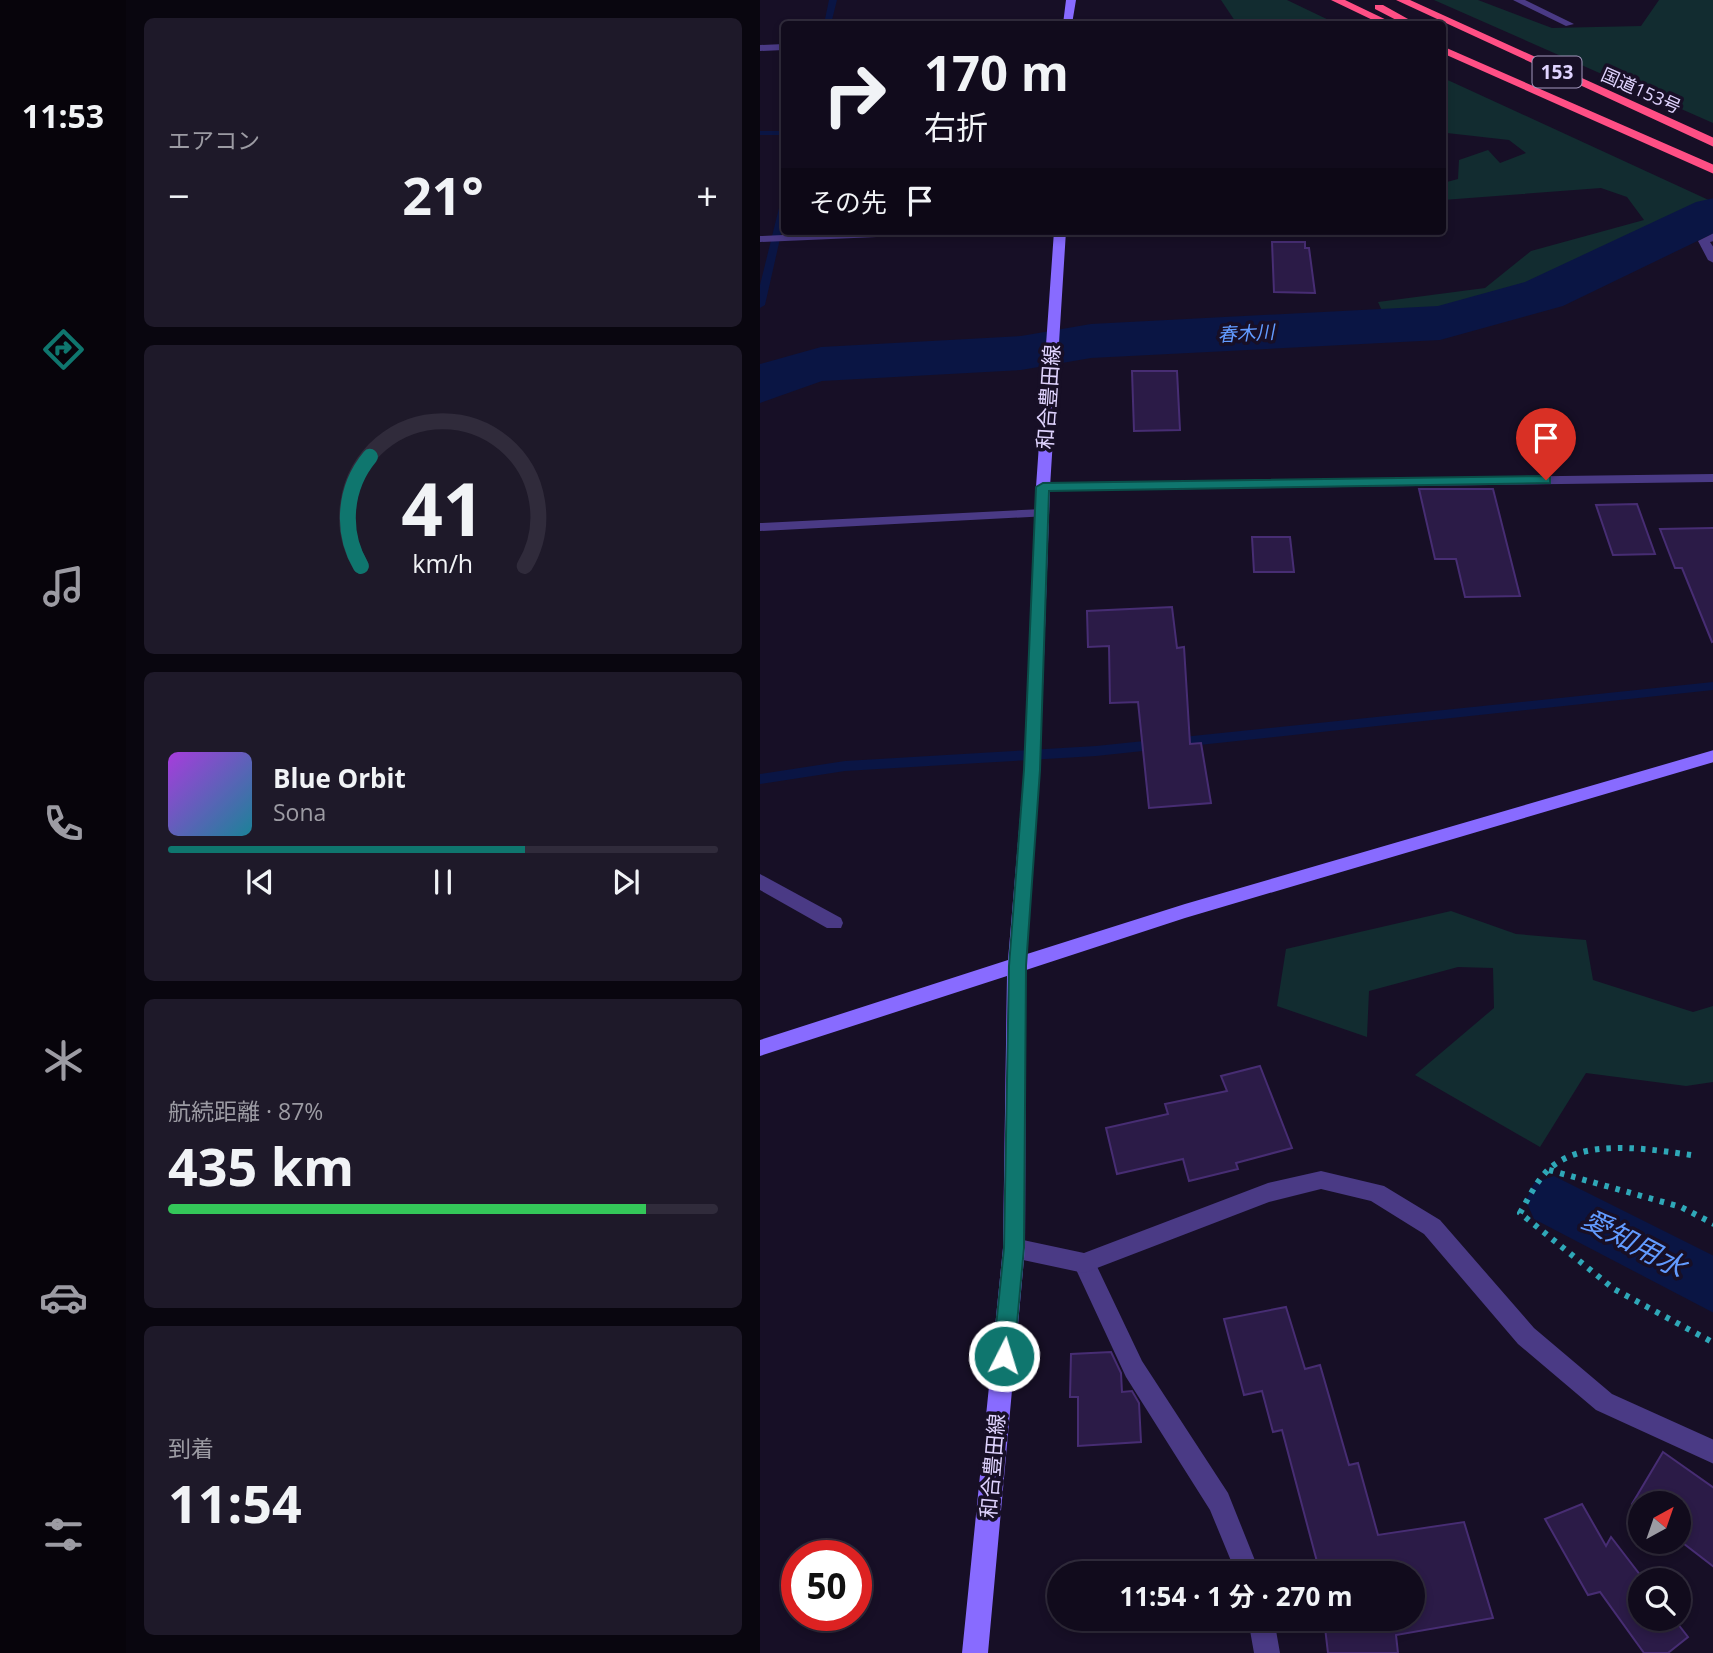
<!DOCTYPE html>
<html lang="ja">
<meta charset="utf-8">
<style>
:root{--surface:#110b1c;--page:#1e1929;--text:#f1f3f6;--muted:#9c9ba3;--line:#302b3b;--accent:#0f766e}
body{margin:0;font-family:"Open Sans","Noto Sans JP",sans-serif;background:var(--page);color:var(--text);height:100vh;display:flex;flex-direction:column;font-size:26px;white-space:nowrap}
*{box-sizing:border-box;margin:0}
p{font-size:23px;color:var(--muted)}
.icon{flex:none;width:38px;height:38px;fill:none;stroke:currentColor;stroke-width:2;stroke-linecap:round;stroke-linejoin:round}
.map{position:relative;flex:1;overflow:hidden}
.panel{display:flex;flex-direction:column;gap:18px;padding:18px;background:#09060f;width:634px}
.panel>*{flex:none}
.guide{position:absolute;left:21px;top:21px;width:665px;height:214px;border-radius:7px;box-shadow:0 4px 10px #0003,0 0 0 2px var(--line);background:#110b1c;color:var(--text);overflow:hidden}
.needle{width:46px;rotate:40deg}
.fabs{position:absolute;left:868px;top:1491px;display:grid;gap:14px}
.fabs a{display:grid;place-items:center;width:63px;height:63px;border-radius:50%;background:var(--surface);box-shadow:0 4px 10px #0003,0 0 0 2px var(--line);font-size:35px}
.speed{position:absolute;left:21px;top:1540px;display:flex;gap:14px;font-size:35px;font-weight:700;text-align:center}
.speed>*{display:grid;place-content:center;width:91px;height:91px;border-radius:50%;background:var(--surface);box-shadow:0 4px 10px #0003,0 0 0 2px var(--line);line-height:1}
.speed .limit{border:10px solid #d22;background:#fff;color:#111}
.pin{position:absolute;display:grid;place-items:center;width:60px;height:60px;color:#fff;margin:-72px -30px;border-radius:50% 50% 50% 0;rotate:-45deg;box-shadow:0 0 7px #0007}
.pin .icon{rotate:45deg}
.me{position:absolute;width:77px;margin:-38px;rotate:5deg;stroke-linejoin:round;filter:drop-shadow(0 0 5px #0008)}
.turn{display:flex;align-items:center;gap:24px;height:147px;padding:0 28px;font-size:32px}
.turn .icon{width:91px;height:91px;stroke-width:2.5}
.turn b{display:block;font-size:49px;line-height:60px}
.then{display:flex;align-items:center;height:66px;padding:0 28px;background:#0003;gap:14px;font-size:26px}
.big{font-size:52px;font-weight:700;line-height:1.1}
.panel .card{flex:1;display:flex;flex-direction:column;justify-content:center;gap:10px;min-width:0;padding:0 24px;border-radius:10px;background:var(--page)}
.panel .dial{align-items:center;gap:0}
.dial svg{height:182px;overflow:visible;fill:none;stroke:var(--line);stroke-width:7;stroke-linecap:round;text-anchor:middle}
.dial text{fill:var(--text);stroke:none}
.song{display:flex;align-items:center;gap:21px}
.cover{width:84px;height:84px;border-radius:10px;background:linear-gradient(135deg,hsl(280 70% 55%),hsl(190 70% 35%))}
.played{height:7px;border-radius:4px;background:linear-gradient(90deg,var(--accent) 65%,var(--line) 65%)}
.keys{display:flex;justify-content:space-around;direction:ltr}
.heat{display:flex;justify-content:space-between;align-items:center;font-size:38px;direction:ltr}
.charge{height:10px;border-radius:5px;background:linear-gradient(90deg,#34c759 87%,var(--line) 0)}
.trip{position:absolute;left:287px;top:1561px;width:378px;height:70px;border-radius:35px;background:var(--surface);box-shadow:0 4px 10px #0003,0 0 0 2px var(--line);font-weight:700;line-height:70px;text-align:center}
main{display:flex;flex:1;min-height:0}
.dock{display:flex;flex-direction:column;width:126px;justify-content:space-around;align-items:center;background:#07040b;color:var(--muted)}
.dock .icon{width:49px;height:49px}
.dock .active{color:var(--accent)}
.dock b{font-size:32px;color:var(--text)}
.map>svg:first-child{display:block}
</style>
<main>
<nav class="dock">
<b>11:53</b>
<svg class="icon active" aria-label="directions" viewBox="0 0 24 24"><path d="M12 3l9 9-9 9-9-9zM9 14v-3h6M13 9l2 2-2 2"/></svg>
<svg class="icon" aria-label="music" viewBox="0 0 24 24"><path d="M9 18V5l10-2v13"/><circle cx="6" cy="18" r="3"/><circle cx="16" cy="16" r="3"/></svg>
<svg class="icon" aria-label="phone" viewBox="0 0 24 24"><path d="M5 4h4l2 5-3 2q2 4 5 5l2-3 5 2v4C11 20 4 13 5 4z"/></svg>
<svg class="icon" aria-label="climate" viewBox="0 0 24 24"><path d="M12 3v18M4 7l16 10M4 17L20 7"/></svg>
<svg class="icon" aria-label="car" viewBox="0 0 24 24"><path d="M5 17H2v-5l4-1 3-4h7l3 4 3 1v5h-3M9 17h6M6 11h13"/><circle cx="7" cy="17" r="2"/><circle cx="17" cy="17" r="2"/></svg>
<svg class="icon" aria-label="filters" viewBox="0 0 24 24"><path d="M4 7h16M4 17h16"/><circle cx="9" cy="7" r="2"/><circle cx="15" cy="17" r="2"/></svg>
</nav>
<section class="panel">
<div class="card"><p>エアコン</p>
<div class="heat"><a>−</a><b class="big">21°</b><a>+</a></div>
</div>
<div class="card dial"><svg viewBox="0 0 100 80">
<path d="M14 69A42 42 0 1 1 86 69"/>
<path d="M14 69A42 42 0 0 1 18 21" stroke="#0f766e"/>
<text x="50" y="56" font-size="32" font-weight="700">41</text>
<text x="50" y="72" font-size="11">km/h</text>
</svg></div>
<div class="card">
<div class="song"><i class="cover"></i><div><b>Blue Orbit</b><p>Sona</p></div></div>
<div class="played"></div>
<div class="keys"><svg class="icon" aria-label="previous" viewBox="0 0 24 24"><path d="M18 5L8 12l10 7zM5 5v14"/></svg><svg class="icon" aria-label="pause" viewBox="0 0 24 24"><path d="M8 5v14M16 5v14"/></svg><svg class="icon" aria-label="next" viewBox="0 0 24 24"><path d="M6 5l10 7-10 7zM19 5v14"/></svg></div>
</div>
<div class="card"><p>航続距離 · 87%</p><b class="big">435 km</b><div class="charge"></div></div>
<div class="card"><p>到着</p><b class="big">11:54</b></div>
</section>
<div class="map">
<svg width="954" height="1653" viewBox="0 0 954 1653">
<rect width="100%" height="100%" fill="#170f26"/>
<path fill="#122c30" d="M461,0H527L577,24H477Z
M674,0H718L792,28L881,26L899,0H953V123Z
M683,78L692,82L953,202L777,292L677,318L626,320L618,302L725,288L771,251L884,220L867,197L841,188L683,200V183L698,179L699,160L728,150L740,163L766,153L749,140L687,133L683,128Z
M537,231H666L588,237L530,234Z
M691,911L756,934L826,940L833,980L933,1012L953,1006V1082L926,1086L826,1073L780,1147L655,1075L734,1008L733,968L698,967L609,991L607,1037L517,1006L526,949Z"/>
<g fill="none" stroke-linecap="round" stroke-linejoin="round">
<path fill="#0a1544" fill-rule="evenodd" d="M69,0H77L71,24H64Z
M0,131H24V135H0Z
M24,201V221L5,305L0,308V285L20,204Z
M954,682V690L336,756L85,771L0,784V774L85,761L336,746Z"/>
<path fill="#0a1544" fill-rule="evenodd" d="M794,1176L954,1256V1313L774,1219L766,1201L774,1183Z"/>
<path fill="#0a1544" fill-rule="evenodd" d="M954,198V233L803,306L680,340L331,358L261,370L62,381L0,403V364L61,347L261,336L331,324L678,306L765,282L936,202Z"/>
</g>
<path fill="#2b1b47" stroke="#472d73" stroke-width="2" d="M512,242H545V248H549L555,293L514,292Z
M372,371H417L420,430L374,431Z
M659,489H733L760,596L705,597L696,559H675Z
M877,504L895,554L853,555L836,505Z
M954,528V641L952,642L922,568H915L900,529Z
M492,537H530L534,572H494Z
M412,607L417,648L424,647L430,744L441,743L451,803L389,808L378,702L350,703L349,646L328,647L327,611Z
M500,1066L532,1148L476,1163L478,1169L429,1181L423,1159L357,1174L346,1128L408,1114L405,1104L467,1091L461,1076Z
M526,1307L545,1369L560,1365L589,1465L598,1463L618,1535L704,1522L733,1618L636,1635L638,1653H568L564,1619H653V1573H560L522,1430L513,1432L502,1391L484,1395L464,1319Z
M351,1352L361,1373L362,1392L372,1391L379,1403L381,1442L318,1446V1397H310L311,1354Z
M903,1452L954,1488V1567L919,1540V1503H880V1510L872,1504Z
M822,1504L846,1546L851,1537L884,1580H880V1619H914L928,1637L908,1653H884L840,1592L828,1595L785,1519Z"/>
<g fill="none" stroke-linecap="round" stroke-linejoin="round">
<path stroke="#2fa8b8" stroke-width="6" stroke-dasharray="4.5 7" stroke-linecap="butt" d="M931,1155C888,1149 821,1137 787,1171C776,1182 768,1199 760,1213L854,1289L954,1343
M789,1170L921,1207L954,1224"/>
<path fill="#4a3a85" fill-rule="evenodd" d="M324,1253L332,1256L382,1361L468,1493L500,1573H476L450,1510L366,1377L313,1263L316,1256Z
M488,1619H514L520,1653H494Z"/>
<path fill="#4a3a85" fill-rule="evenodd" d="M753,0H765L814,24L806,26Z
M24,44V50L0,51V45Z
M106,231H192L186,234L0,242V236Z
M954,233V241L950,242L954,248V263L948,260L938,241Z
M954,474V482L283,491L276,487L283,483Z
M283,509L288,510V516L0,531V523Z
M0,874L81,918L83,923L81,928H67L0,890Z
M561,1171L624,1186L680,1220L774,1328L852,1394L954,1440V1464L836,1410L758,1344L664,1234L611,1201L561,1189L509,1202L324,1273L254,1258L246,1255L243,1248L246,1241L254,1238L324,1253L508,1183Z"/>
<path fill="#886bff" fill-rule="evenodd" d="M306,0H316L312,24H303Z
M294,231H306L290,487L280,770L267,954L425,904L954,750V762L425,918L266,970L265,1248L228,1653H202L243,1248L247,976L0,1056V1040L248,960L264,770L276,487Z"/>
<path fill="#ff4f85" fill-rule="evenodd" d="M571,0H585L635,24H621Z
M636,0H650L954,138V147Z
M615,5H623L657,24H644L615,9Z
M682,46L954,165V174L682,53Z"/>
</g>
<path fill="#0f766e" stroke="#0a4d48" stroke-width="2" d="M786,476L790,477V483L289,491L280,770L266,966L264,1248L254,1356L251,1363L244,1366L236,1363L233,1356L244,1248L249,966L264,770L276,487L283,483Z"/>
<g text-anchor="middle" stroke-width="7" stroke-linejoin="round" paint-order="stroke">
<g font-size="18" fill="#e0d4ff" stroke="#170f26">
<text transform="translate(881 91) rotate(24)" y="6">国道153号</text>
</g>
<rect fill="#170f26" stroke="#a499be" stroke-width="2" x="772.5" y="56.5" width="49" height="31" rx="5"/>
<g font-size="19" font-weight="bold" fill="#e0d4ff">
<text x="797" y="79">153</text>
</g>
<g font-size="19" font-style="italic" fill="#629bff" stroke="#170f26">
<text transform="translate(486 333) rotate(-3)" y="7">春木川</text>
</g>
<g font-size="21" fill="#e0d4ff" stroke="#170f26">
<text transform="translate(289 397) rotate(-86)" y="7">和合豊田線</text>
<text transform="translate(233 1466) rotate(-85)" y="7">和合豊田線</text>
</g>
<g font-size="28" font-style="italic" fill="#629bff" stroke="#170f26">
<text transform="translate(874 1243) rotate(28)" y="10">愛知用水</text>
</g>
</g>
</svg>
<div class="fabs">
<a><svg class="needle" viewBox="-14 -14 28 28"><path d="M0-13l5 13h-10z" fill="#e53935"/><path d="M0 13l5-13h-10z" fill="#9c9ba3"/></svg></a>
<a><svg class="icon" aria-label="search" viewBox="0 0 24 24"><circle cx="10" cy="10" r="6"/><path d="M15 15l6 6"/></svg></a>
</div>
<div class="speed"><div class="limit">50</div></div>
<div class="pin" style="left:786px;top:480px;background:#d93025"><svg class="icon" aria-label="arrive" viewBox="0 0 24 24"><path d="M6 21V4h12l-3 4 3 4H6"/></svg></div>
<svg class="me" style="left:244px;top:1356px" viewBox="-20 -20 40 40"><circle r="17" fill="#0f766e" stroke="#fff" stroke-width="3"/><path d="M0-11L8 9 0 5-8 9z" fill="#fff"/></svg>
<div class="trip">11:54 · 1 分 · 270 m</div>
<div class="guide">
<div class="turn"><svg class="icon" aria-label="right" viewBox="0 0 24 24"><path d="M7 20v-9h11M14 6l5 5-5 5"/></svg><div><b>170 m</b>右折</div></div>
<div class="then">その先<svg class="icon" aria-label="arrive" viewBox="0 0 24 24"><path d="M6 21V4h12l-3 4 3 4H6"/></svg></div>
</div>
</div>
</main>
